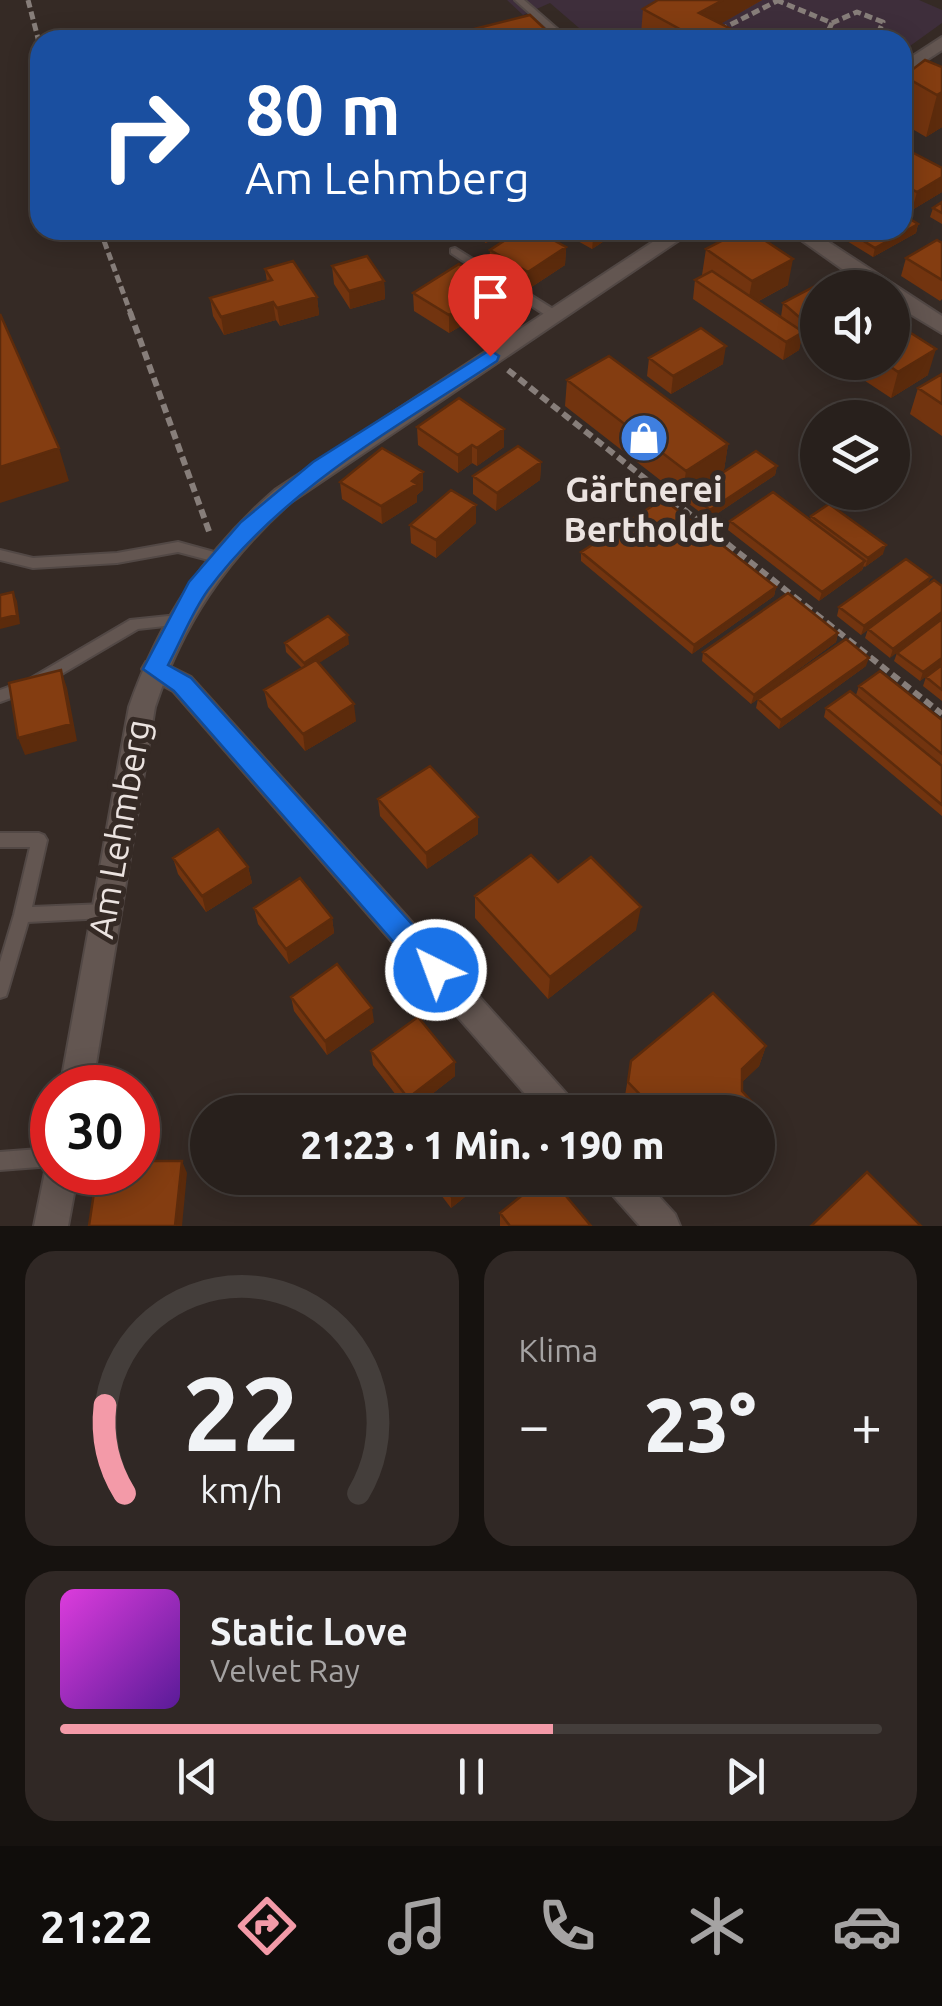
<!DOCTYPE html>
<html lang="de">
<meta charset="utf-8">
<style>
:root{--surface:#28201c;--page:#302825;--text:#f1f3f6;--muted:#a5a3a3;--line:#443e3b;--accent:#f39aa8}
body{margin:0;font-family:Ubuntu,sans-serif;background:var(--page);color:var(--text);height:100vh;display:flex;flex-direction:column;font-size:38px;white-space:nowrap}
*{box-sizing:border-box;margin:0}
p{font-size:32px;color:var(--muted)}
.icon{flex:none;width:55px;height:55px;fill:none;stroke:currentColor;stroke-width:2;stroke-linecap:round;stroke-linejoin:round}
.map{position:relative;height:1226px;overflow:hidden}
.details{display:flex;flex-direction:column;gap:25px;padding:25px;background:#16120f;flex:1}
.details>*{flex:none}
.banner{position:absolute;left:30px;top:30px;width:882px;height:210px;border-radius:30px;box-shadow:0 5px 25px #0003,0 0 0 2px var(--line);background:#1a4fa0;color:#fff;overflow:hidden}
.tools{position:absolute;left:800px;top:270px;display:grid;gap:20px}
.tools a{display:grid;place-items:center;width:110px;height:110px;border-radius:50%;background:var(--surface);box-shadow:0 5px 25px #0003,0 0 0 2px var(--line);font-size:50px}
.speed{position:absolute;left:30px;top:1065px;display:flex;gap:20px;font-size:50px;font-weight:700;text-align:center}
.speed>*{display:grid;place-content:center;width:130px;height:130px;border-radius:50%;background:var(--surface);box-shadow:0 5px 25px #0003,0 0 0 2px var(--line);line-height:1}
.speed .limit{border:15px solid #d22;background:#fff;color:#111}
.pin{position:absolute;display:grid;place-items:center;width:85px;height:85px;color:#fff;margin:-102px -42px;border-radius:50% 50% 50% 0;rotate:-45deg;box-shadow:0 0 10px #0007}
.pin .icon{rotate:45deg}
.me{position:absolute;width:110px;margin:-55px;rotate:318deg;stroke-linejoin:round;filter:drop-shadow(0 0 8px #0008)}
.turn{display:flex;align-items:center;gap:35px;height:210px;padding:0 50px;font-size:45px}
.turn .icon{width:130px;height:130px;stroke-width:2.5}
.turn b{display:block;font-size:70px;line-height:85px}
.big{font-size:75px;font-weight:800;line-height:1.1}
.details .card{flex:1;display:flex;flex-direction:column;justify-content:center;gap:15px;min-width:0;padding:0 35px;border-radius:30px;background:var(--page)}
.details .dial{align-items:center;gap:0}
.dial svg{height:260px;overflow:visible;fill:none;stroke:var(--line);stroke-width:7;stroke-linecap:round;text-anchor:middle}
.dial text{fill:var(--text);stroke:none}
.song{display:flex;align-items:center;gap:30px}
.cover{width:120px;height:120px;border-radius:15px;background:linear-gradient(135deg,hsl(300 70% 55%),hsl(270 70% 35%))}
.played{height:10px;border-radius:5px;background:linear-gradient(90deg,var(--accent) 60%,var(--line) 60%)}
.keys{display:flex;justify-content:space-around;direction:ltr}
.heat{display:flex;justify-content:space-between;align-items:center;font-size:55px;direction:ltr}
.details .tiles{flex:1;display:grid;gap:25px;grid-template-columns:1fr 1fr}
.card:last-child{grid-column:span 2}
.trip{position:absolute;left:190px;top:1095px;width:585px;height:100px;border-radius:50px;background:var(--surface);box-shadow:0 5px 25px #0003,0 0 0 2px var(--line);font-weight:800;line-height:100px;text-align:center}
.tab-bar{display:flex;height:160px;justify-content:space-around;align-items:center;background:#100d0b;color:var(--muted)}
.tab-bar .icon{width:70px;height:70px}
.tab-bar .selected{color:var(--accent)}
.tab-bar b{font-size:45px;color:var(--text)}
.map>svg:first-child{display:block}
</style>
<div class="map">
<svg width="942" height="1226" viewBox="0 0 942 1226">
<rect width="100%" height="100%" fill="#352a25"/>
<path fill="#3e2e3b" d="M507,0H919L942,10V23L903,51L902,40H593L550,3L523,15Z"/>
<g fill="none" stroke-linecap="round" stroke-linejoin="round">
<g stroke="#524845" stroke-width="4">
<path id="lane" d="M515,0H524L570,40H560Z
M455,248L558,312V318H550L451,253V249Z
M178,542L225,555L227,558L220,563L178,552L117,563L33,568L0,560V550L33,558L117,553Z
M178,615L183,616L185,620L183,624L138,629L38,688L0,702V690L28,680L130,620Z
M0,833H39L44,835L47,840L32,907L105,904L111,906L113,911L111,916L105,918L28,922L8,990L6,996L0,998V962L14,915L30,847H0Z
M52,1148V1166L0,1170V1152Z"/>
</g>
<g stroke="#524845" stroke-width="4">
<path id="street" d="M787,230H810L942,316V333L892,303V288H869Z
M155,659L191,677L573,1101L578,1112H541L173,691L146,676L142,669L146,662Z
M603,1178H642L675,1214L680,1226H640L608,1190Z"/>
</g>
<g stroke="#524845" stroke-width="4">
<path id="secondary" d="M942,37V50L902,76V63Z
M671,230H694L291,502C225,561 183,623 155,707L92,1088H60L129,707C160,619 204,552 275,490Z
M52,1159V1172H78L68,1226H34L45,1172Z"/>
</g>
<path stroke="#877e7a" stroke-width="5" stroke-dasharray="8 4" stroke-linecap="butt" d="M28,0L40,46
M776,0L832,23L857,12L883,22L879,31L852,40
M720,30L777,1
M824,40L832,23
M100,230L131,314"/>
<path stroke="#877e7a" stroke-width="6" stroke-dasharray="9 5" stroke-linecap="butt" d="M130,312L210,534
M508,370L942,714"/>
<use href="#lane" fill="#635651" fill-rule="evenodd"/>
<use href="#street" fill="#635651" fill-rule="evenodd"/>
<use href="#secondary" fill="#635651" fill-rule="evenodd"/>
</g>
<path fill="#72340f" d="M658,0H762L720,24L736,40H652L641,34L643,9Z
M942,67V127L926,137L902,123V81L904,76Z
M902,147L942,168V192L912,210L902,204Z
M942,202V224L930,217L933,208Z
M918,224L916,233L873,257L842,238L844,230Z
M471,230H506L486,243L471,233Z
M558,230H621L592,249Z
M942,243V299L940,301L901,276L906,258Z
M566,247L565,265L527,290L489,268L490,250Z
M706,249L788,285L757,302L781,317L783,303L818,288V348L801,340L799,350L783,360L693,299L695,280L703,276L702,275Z
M332,266L384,281L385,299L350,309L334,284Z
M265,269L317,297L319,315L280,326L276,320L224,335L213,316L210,298L267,282Z
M413,293L495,304L488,308V315L466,329L461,326L449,333L414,311Z
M649,358L723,364L671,394L647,376Z
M845,362H892L928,375L891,398L844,367Z
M942,374V436L910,414L918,388Z
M567,380L728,444L724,470L682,497L565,406Z
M417,427L504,447L477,466L472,463L458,473L418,445Z
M541,462L540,480L496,511L473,494V476Z
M777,466L775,475L709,519L688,503L690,494Z
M340,482L423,490L417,495V502L382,524L342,499Z
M811,516L883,554L865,567L864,566L862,570L819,601L728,530L730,521L810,520Z
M476,523L436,558L411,543L410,525Z
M581,552L776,587L774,596L692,654L581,561Z
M931,577L890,658L865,638L868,629L875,624L861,635L837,616L839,607Z
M838,633L836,642L751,704L702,661L703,652Z
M285,643L349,644L318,663L356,721L305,751L268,707L264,690L302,668L286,652Z
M897,653L942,664L920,681L894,661Z
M942,665V701L923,686L926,677Z
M866,666L779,729L756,708L758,699Z
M859,686L942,720V765L856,695Z
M826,708L942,766V816L824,717Z
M378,799L478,817V834L427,869L380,816Z
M173,858L248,867L252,883L206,912L178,874Z
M558,882L636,930L548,999L475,918V896Z
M254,908L332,918L334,933L289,964L258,924Z
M291,997L374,1022L327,1055L294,1011Z
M766,1046L759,1066L742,1082V1091L762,1113L758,1124V1112H634L624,1101L631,1061Z
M371,1051L455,1076L409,1112L373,1065Z
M428,1178H489L451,1208Z
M500,1213L591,1226H500Z"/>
<path fill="#5c2b0c" d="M723,0H762L696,38L699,13Z
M545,29V37L535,40H501Z
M737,32L736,40H721Z
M942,90V127L926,137L937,95Z
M942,177V192L912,210L917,192Z
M918,224L916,233L873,257L875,248Z
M492,230H506L486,243V234Z
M595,230H621L592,249L594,231Z
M566,247L565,265L527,290L528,272Z
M793,259L788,285L747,307L752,281Z
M384,281L385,299L350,309L349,291Z
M495,286V304L488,308V315L466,329V311L483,294Z
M317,297L319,315L280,326L277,308Z
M273,302L276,320L224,335L221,317Z
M461,308V326L449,333V315Z
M803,332L799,350L783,360L786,342Z
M726,346L723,364L671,394L673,376Z
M936,349L928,375L891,398L898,372Z
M504,429V447L477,466V448Z
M728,444L724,470L682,497L686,471Z
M472,445V463L458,473V455Z
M59,448L69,481L0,503V467Z
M541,462L540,480L496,511L497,493Z
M777,466L775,475L709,519L710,510Z
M423,472V490L417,495V502L382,524L381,506Z
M476,505V523L436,558V540Z
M886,545L883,554L865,567L868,558Z
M865,561L862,570L819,601L822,592Z
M931,577L927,586L861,635L864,626Z
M776,587L774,596L692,654L694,645Z
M13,592L17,601L20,624L0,629V619Z
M942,612V619L890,658L893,649Z
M838,633L836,642L751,704L754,695Z
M348,635L349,644L305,672L304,663Z
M869,658L866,666L779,729L781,720Z
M942,658V664L920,681L923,672Z
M61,670L67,688L77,741L25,755L18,738Z
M354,704L356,721L305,751L303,734Z
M478,817V834L427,869L426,853Z
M248,867L252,883L206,912L202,896Z
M641,907L636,930L548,999L550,977Z
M332,918L334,933L289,964L286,949Z
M372,1008L374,1022L327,1055L325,1041Z
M766,1046L759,1066L735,1089L742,1069Z
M455,1062V1076L409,1112L408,1098Z
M182,1161L187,1173L182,1226H175Z
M473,1178H489L451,1208V1196Z"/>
<path fill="#843d11" stroke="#5c2b0c" stroke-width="2.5" d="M658,0H723L699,13L737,32L721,40H700L643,9Z
M530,15L545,29L501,40H474L466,31Z
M551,34L557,40H529Z
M925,60L942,67V92L937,95L904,76Z
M902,147L942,168V177L917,192L902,184Z
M942,202V213L933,208Z
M902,214L918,224L875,248L846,230H902Z
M521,230H535L566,247L528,272L490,250Z
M743,230H749L793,259L752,281L706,249Z
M937,240L942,243V280L906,258Z
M367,256L384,281L349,291L332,266Z
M293,261L317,297L277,308L273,302L221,317L210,298L272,280L265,269Z
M459,264L495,286L483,294L488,297L466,311L461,308L449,315L413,293Z
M712,271L803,332L786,342L695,280Z
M821,283L828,288H818V329L807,324L783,303Z
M0,314L59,448L0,467Z
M892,321L936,349L898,372L884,362H892Z
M701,328L726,346L673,376L649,358Z
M609,356L728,444L686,471L567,380Z
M942,374V404L918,388Z
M459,398L504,429L477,448L472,445L458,455L417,427Z
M518,446L541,462L497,493L473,476Z
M382,448L423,472L412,481L417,484L381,506L340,482Z
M756,451L777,466L710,510L690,494Z
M451,490L476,505L436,540L410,525Z
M773,492L865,561L822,592L730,521Z
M663,499L776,587L694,645L581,552Z
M829,504L886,545L868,558L811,516Z
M906,559L931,577L864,626L839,607Z
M934,580L942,586V612L893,649L868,629Z
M13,592L17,615L0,619V595Z
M788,593L838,633L754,695L703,652Z
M328,616L348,635L304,663L285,643Z
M942,619V658L923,672L897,653Z
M846,639L869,658L781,720L758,699Z
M316,660L354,704L303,734L264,690Z
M942,665V690L926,677Z
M61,670L71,724L18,738L9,683Z
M880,671L942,720V754L859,686Z
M850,691L942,766V805L826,708Z
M430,766L478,817L426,853L378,799Z
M218,829L248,867L202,896L173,858Z
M531,855L558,882L591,857L641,907L550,977L475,896Z
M300,878L332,918L286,949L254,908Z
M337,964L372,1008L325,1041L291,997Z
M713,993L766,1046L742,1069V1091L762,1113L758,1117V1112H657L628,1082L631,1061Z
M418,1017L455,1062L408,1098L371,1051Z
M138,1161H182L175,1226H89L97,1172H138Z
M867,1172L921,1226H811Z
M437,1178H473L451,1196Z
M544,1178H551L591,1226H510L500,1213Z"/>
<path fill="#1a73e8" stroke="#114b97" stroke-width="2.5" d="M490,350L499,356L497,361C395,428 282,490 208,590C192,612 181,641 168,665L191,678L445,961L449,970L445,979L436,982L426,979L174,691L143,669L189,582L241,522L313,462Z"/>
<defs>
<g id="shop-disc" transform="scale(2.5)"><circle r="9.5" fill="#3f7fe0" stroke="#352a25"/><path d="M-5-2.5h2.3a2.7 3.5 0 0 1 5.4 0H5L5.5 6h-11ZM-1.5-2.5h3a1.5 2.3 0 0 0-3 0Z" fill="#fff"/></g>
</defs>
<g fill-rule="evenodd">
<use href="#shop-disc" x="644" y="438"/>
</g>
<g text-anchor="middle" stroke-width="10" stroke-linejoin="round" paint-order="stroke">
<g font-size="35" font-weight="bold" fill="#ebe3e0" stroke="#352a25">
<text x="644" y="502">Gärtnerei<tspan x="644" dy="40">Bertholdt</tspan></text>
</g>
<g font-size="35" fill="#ebe3e0" stroke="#352a25">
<text transform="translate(120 829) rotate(-80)" y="12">Am Lehmberg</text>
</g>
</g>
</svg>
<div class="tools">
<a><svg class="icon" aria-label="sound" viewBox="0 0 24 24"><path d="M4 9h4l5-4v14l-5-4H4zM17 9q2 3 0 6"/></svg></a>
<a><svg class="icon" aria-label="layers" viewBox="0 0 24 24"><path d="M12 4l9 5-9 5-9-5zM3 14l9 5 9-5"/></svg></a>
</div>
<div class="speed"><div class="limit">30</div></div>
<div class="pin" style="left:490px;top:356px;background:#d93025"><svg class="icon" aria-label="arrive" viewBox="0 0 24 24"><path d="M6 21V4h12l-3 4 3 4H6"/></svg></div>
<svg class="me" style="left:436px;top:970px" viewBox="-20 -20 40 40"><circle r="17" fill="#1a73e8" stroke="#fff" stroke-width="3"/><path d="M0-11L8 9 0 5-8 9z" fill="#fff"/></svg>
<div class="trip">21:23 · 1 Min. · 190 m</div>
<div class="banner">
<div class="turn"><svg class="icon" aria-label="right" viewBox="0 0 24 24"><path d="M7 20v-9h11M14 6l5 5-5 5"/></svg><div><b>80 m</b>Am Lehmberg</div></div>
</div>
</div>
<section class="details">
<div class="tiles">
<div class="card dial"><svg viewBox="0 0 100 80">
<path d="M14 69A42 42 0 1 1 86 69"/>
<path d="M14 69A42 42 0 0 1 8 42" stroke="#f39aa8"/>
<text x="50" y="56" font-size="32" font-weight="700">22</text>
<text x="50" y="72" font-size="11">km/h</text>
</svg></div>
<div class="card"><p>Klima</p>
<div class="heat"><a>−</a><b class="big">23°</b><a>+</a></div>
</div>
<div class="card">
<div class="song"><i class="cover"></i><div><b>Static Love</b><p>Velvet Ray</p></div></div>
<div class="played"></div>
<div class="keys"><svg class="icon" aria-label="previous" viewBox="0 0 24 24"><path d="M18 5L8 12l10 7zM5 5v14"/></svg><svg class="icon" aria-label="pause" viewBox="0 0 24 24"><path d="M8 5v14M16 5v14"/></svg><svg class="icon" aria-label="next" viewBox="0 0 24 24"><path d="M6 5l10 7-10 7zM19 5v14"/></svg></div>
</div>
</div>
</section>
<nav class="tab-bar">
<b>21:22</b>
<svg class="icon selected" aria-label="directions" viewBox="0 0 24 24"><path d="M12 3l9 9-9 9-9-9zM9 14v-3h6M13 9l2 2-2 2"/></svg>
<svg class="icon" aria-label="music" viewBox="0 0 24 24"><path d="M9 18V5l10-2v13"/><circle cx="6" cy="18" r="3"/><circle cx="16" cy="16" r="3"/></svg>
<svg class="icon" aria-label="phone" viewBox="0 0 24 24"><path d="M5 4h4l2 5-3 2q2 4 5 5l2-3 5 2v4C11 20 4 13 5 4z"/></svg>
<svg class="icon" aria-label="climate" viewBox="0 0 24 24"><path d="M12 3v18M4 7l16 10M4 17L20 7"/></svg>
<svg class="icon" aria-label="car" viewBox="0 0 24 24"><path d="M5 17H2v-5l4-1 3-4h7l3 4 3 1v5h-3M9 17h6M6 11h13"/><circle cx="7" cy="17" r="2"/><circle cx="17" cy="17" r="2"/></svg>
</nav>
